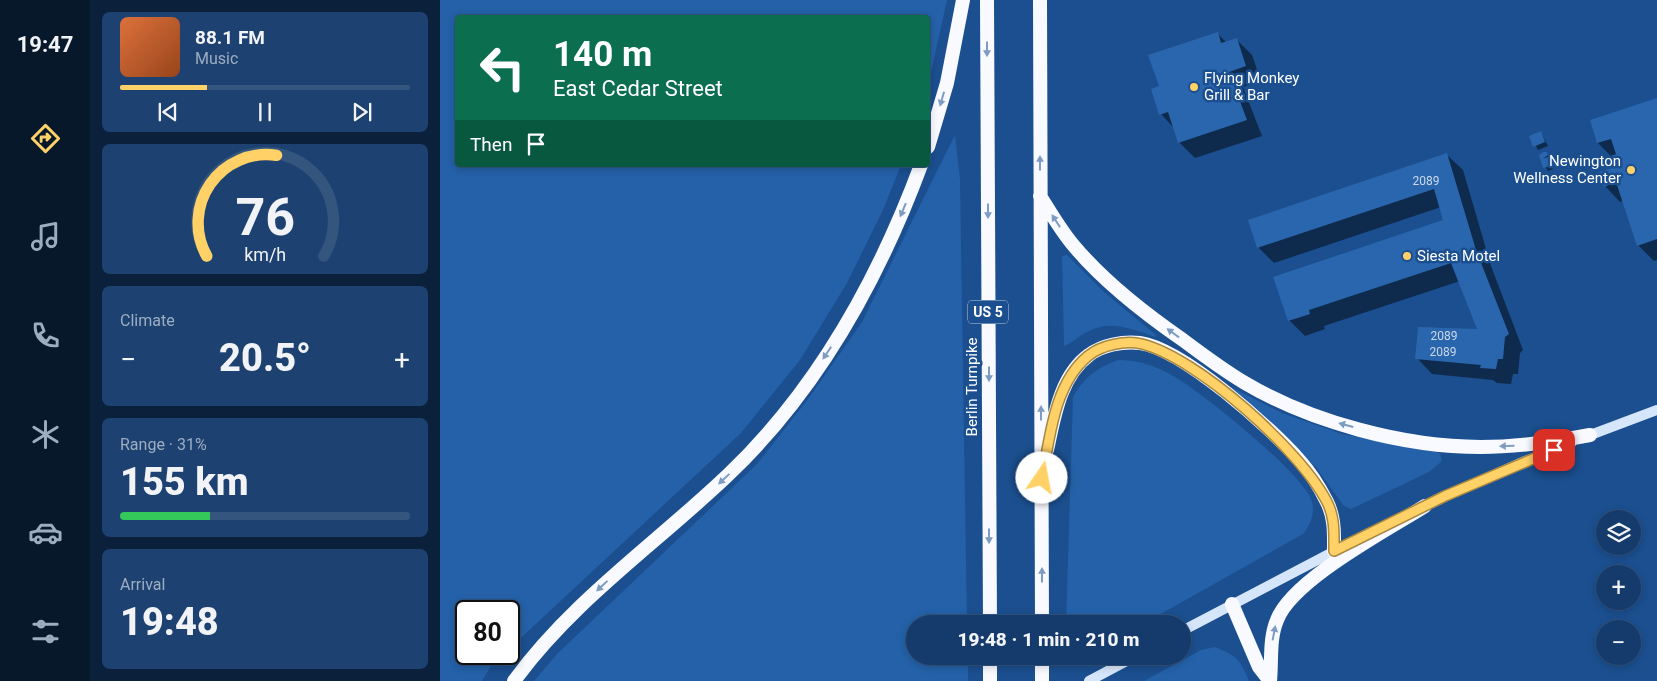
<!DOCTYPE html>
<meta charset="utf-8">
<style>
:root{--surface:#143b6b;--page:#1d4271;--text:#f1f3f6;--muted:#9dadc1;--line:#33557e;--accent:#ffd166}
body{margin:0;font-family:Roboto,sans-serif;background:var(--page);color:var(--text);height:100vh;display:flex;flex-direction:column;font-size:19px;white-space:nowrap}
*{box-sizing:border-box;margin:0}
p{font-size:16px;color:var(--muted)}
.icon{flex:none;width:28px;height:28px;fill:none;stroke:currentColor;stroke-width:2;stroke-linecap:round;stroke-linejoin:round}
.map{position:relative;flex:1;overflow:hidden}
.sheet{display:flex;flex-direction:column;gap:12px;padding:12px;background:#0b203b;width:350px}
.sheet>*{flex:none}
.guide{position:absolute;left:15px;top:15px;width:475px;height:152px;border-radius:5px;box-shadow:0 2px 8px #0003,0 0 0 1px var(--line);background:#0b6e4f;color:#fff;overflow:hidden}
.fabs{position:absolute;left:1156px;top:510px;display:grid;gap:10px}
.fabs a{display:grid;place-items:center;width:45px;height:45px;border-radius:50%;background:var(--surface);box-shadow:0 2px 8px #0003,0 0 0 1px var(--line);font-size:25px}
.speed{position:absolute;left:15px;top:600px;display:flex;gap:10px;font-size:25px;font-weight:700;text-align:center}
.speed>*{display:grid;place-content:center;width:65px;height:65px;border-radius:50%;background:var(--surface);box-shadow:0 2px 8px #0003,0 0 0 1px var(--line);line-height:1}
.speed .limit{border:2px solid #111;border-radius:8px;background:#fff;color:#111}
.pin{position:absolute;display:grid;place-items:center;width:42px;height:42px;color:#fff;margin:-21px;border-radius:10px;box-shadow:0 2px 8px #0006}
.me{position:absolute;width:55px;margin:-28px;rotate:12deg;stroke-linejoin:round;filter:drop-shadow(0 0 4px #0008)}
.turn{display:flex;align-items:center;gap:18px;height:105px;padding:0 15px;font-size:22px}
.turn .icon{width:65px;height:65px;stroke-width:2.5}
.turn b{display:block;font-size:35px;line-height:42px}
.then{display:flex;align-items:center;height:48px;padding:0 15px;background:#0003;gap:10px;font-size:19px}
.big{font-size:38px;font-weight:800;line-height:1.1}
.sheet .tile{flex:1;display:flex;flex-direction:column;justify-content:center;gap:8px;min-width:0;padding:0 18px;border-radius:8px;background:var(--page)}
.sheet .dial{align-items:center;gap:0}
.dial svg{height:130px;overflow:visible;fill:none;stroke:var(--line);stroke-width:7;stroke-linecap:round;text-anchor:middle}
.dial text{fill:var(--text);stroke:none}
.song{display:flex;align-items:center;gap:15px}
.cover{width:60px;height:60px;border-radius:8px;background:linear-gradient(135deg,hsl(20 70% 55%),hsl(20 70% 35%))}
.played{height:5px;border-radius:2px;background:linear-gradient(90deg,var(--accent) 30%,var(--line) 30%)}
.keys{display:flex;justify-content:space-around;direction:ltr}
.heat{display:flex;justify-content:space-between;align-items:center;font-size:28px;direction:ltr}
.charge{height:8px;border-radius:4px;background:linear-gradient(90deg,#34c759 31%,var(--line) 0)}
.trip{position:absolute;left:466px;top:615px;width:285px;height:50px;border-radius:25px;background:var(--surface);box-shadow:0 2px 8px #0003,0 0 0 1px var(--line);font-weight:800;line-height:50px;text-align:center}
main{display:flex;flex:1;min-height:0}
.tab-bar{display:flex;flex-direction:column;width:90px;justify-content:space-around;align-items:center;background:#08182b;color:var(--muted)}
.tab-bar .icon{width:35px;height:35px}
.tab-bar .active{color:var(--accent)}
.tab-bar b{font-size:22px;color:var(--text)}
.map>svg:first-child{display:block}
</style>
<main>
<nav class="tab-bar">
<b>19:47</b>
<svg class="icon active" aria-label="directions" viewBox="0 0 24 24"><path d="M12 3l9 9-9 9-9-9zM9 14v-3h6M13 9l2 2-2 2"/></svg>
<svg class="icon" aria-label="music" viewBox="0 0 24 24"><path d="M9 18V5l10-2v13"/><circle cx="6" cy="18" r="3"/><circle cx="16" cy="16" r="3"/></svg>
<svg class="icon" aria-label="phone" viewBox="0 0 24 24"><path d="M5 4h4l2 5-3 2q2 4 5 5l2-3 5 2v4C11 20 4 13 5 4z"/></svg>
<svg class="icon" aria-label="climate" viewBox="0 0 24 24"><path d="M12 3v18M4 7l16 10M4 17L20 7"/></svg>
<svg class="icon" aria-label="car" viewBox="0 0 24 24"><path d="M5 17H2v-5l4-1 3-4h7l3 4 3 1v5h-3M9 17h6M6 11h13"/><circle cx="7" cy="17" r="2"/><circle cx="17" cy="17" r="2"/></svg>
<svg class="icon" aria-label="filters" viewBox="0 0 24 24"><path d="M4 7h16M4 17h16"/><circle cx="9" cy="7" r="2"/><circle cx="15" cy="17" r="2"/></svg>
</nav>
<section class="sheet">
<div class="tile">
<div class="song"><i class="cover"></i><div><b>88.1 FM</b><p>Music</p></div></div>
<div class="played"></div>
<div class="keys"><svg class="icon" aria-label="previous" viewBox="0 0 24 24"><path d="M18 5L8 12l10 7zM5 5v14"/></svg><svg class="icon" aria-label="pause" viewBox="0 0 24 24"><path d="M8 5v14M16 5v14"/></svg><svg class="icon" aria-label="next" viewBox="0 0 24 24"><path d="M6 5l10 7-10 7zM19 5v14"/></svg></div>
</div>
<div class="tile dial"><svg viewBox="0 0 100 80">
<path d="M14 69A42 42 0 1 1 86 69"/>
<path d="M14 69A42 42 0 0 1 57 7" stroke="#ffd166"/>
<text x="50" y="56" font-size="32" font-weight="700">76</text>
<text x="50" y="72" font-size="11">km/h</text>
</svg></div>
<div class="tile"><p>Climate</p>
<div class="heat"><a>−</a><b class="big">20.5°</b><a>+</a></div>
</div>
<div class="tile"><p>Range · 31%</p><b class="big">155 km</b><div class="charge"></div></div>
<div class="tile"><p>Arrival</p><b class="big">19:48</b></div>
</section>
<div class="map">
<svg width="1217" height="681" viewBox="0 0 1217 681">
<rect width="100%" height="100%" fill="#1b4f8f"/>
<path fill="#2461a8" d="M0,0H507L488,86V18H18V165H461L443,210L407,283L360,360L301,433L69,649V611H26V654H63L51,666L42,681H0Z
M515,135L520,179L527,624H475V656H528V681H94L117,654L317,464L368,399L422,322Z
M627,255L665,293L716,335L715,337C693,329 669,319 647,332C638,336 633,343 624,346L622,256Z
M678,360C696,360 710,364 726,372C754,385 860,471 871,499C876,512 871,523 863,534L703,624H626L633,397C644,377 657,368 678,360Z
M789,386L842,413L902,434L1000,453L1002,461L989,472L911,509L904,506L875,466L798,397Z
M775,647C796,655 801,660 809,681H704L761,650Z"/>
<path fill="#0007" d="M777,33L786,42L796,39L812,55L821,81L803,87L822,136L755,158L739,142L734,128L721,114L720,87Z
M1217,100V260L1214,261L1198,245L1184,200L1180,202L1165,186L1174,169L1172,157L1158,143Z
M1101,133L1108,146L1098,150L1091,136Z
M1107,154L1115,165L1111,166L1113,169L1108,171L1101,157Z
M1007,155L1023,170L1051,266L1083,350L1080,353L1078,374H1073L1071,384L1057,383L1053,380L992,374L977,358L1039,331L1020,281L884,326L885,329L865,336L849,320L1005,221L1001,207L834,263L818,247Z"/>
<path fill="#2a66ad" d="M778,32L781,43L797,38L806,66L789,72L807,120L738,143L728,112L719,115L711,89L719,86L708,55Z
M1217,98V239L1197,246L1176,182L1164,187L1159,172L1172,168L1168,157L1176,154L1171,139L1157,143L1150,120Z
M1101,131L1105,142L1093,147L1089,136Z
M1103,152H1107L1108,155L1103,159L1110,156L1112,161L1108,162L1110,166L1103,168L1099,155Z
M1007,153L1036,250L1069,334L1065,337L1063,359H1058L1056,369L1040,368L1041,365L975,359L978,327L1037,329L1011,263L869,310L870,314L848,321L833,277L1003,220L994,189L817,248L808,220Z"/>
<g fill="none" stroke-linecap="round" stroke-linejoin="round">
<path stroke="#d6e6fa" stroke-width="10" d="M1145,437L1217,410
M980,508L1078,464L1132,442
M742,631L931,532
M649,681L696,656"/>
<path stroke="#f8faff" stroke-width="14" d="M547,0L550,624
M600,0L602,624
M488,147L507,83L523,0
M600,196C611,213 621,231 634,246C665,283 704,313 743,340C763,355 783,370 805,383C871,422 964,447 1041,447C1077,447 1113,442 1150,435
M607,450C614,418 620,376 649,355C662,345 683,341 700,343C743,349 831,428 860,461C871,473 880,488 887,502C895,518 894,534 894,551
M792,604L819,667L830,681
M550,656V681
M602,656V681
M74,681C133,600 217,543 289,474C377,390 439,278 481,165
M830,681C832,661 829,639 837,620C852,580 947,530 985,506"/>
</g>
<defs><path id="oneway-solid" d="M-6-.8H1V-3.2L6.5 0L1 3.2V.8H-6Z" transform="scale(1.25)"/></defs>
<g fill="#7e9cc1">
<use href="#oneway-solid" transform="translate(547 49) rotate(90)"/>
<use href="#oneway-solid" transform="translate(502 99) rotate(106)"/>
<use href="#oneway-solid" transform="translate(600 163) rotate(-90)"/>
<use href="#oneway-solid" transform="translate(463 210) rotate(113)"/>
<use href="#oneway-solid" transform="translate(548 211) rotate(90)"/>
<use href="#oneway-solid" transform="translate(616 221) rotate(-123)"/>
<use href="#oneway-solid" transform="translate(733 333) rotate(-144)"/>
<use href="#oneway-solid" transform="translate(387 353) rotate(124)"/>
<use href="#oneway-solid" transform="translate(549 374) rotate(90)"/>
<use href="#oneway-solid" transform="translate(601 413) rotate(-90)"/>
<use href="#oneway-solid" transform="translate(906 425) rotate(-165)"/>
<use href="#oneway-solid" transform="translate(1067 446) rotate(178)"/>
<use href="#oneway-solid" transform="translate(284 479) rotate(137)"/>
<use href="#oneway-solid" transform="translate(549 536) rotate(90)"/>
<use href="#oneway-solid" transform="translate(602 575) rotate(-90)"/>
<use href="#oneway-solid" transform="translate(162 586) rotate(137)"/>
<use href="#oneway-solid" transform="translate(834 633) rotate(-79)"/>
</g>
<g fill="none" stroke-linecap="round" stroke-linejoin="round">
<g stroke="#a68842" stroke-width="12">
<path id="route" d="M602,478C610,437 614,384 648,356C661,345 686,340 702,344C758,358 861,451 887,502C895,517 894,534 894,551L1005,496L1114,450"/>
</g>
<use href="#route" stroke="#ffd166" stroke-width="9"/>
</g>
<g fill="#ffd166" stroke="#1b4f8f" stroke-width="2">
<circle cx="754" cy="87" r="5"/>
<circle cx="1191" cy="170" r="5"/>
<circle cx="967" cy="256" r="5"/>
</g>
<g text-anchor="middle" stroke-width="5" stroke-linejoin="round" paint-order="stroke">
<g font-size="12" fill="#cad9ea">
<text x="986" y="185">2089</text>
<text x="1004" y="340">2089</text>
<text x="1003" y="356">2089</text>
</g>
<rect fill="#1b4f8f" stroke="#bbcadd" stroke-width="1" x="528" y="300.5" width="40" height="23" rx="4"/>
<g font-size="14" font-weight="bold" fill="#fff">
<text x="548" y="317">US 5</text>
</g>
<g font-size="15" fill="#fff" stroke="#1b4f8f" text-anchor="start">
<text x="764" y="83">Flying Monkey<tspan x="764" dy="17">Grill &amp; Bar</tspan></text>
<text x="1181" y="166" text-anchor="end">Newington<tspan x="1181" dy="17">Wellness Center</tspan></text>
<text x="977" y="261">Siesta Motel</text>
</g>
<g font-size="15" fill="#fff" stroke="#1b4f8f">
<text transform="translate(532 387) rotate(-90)" y="5">Berlin Turnpike</text>
</g>
</g>
</svg>
<div class="fabs">
<a><svg class="icon" aria-label="layers" viewBox="0 0 24 24"><path d="M12 4l9 5-9 5-9-5zM3 14l9 5 9-5"/></svg></a>
<a>+</a>
<a>−</a>
</div>
<div class="speed"><div class="limit">80</div></div>
<div class="pin" style="left:1114px;top:450px;background:#d93025"><svg class="icon" aria-label="arrive" viewBox="0 0 24 24"><path d="M6 21V4h12l-3 4 3 4H6"/></svg></div>
<svg class="me" style="left:602px;top:478px" viewBox="-20 -20 40 40"><circle r="19" fill="#fff"/><path d="M0-13L10 11 0 6-10 11z" fill="#ffd166"/></svg>
<div class="trip">19:48 · 1 min · 210 m</div>
<div class="guide">
<div class="turn"><svg class="icon" aria-label="left" viewBox="0 0 24 24"><path d="M17 20v-9H6M10 6l-5 5 5 5"/></svg><div><b>140 m</b>East Cedar Street</div></div>
<div class="then">Then<svg class="icon" aria-label="arrive" viewBox="0 0 24 24"><path d="M6 21V4h12l-3 4 3 4H6"/></svg></div>
</div>
</div>
</main>
